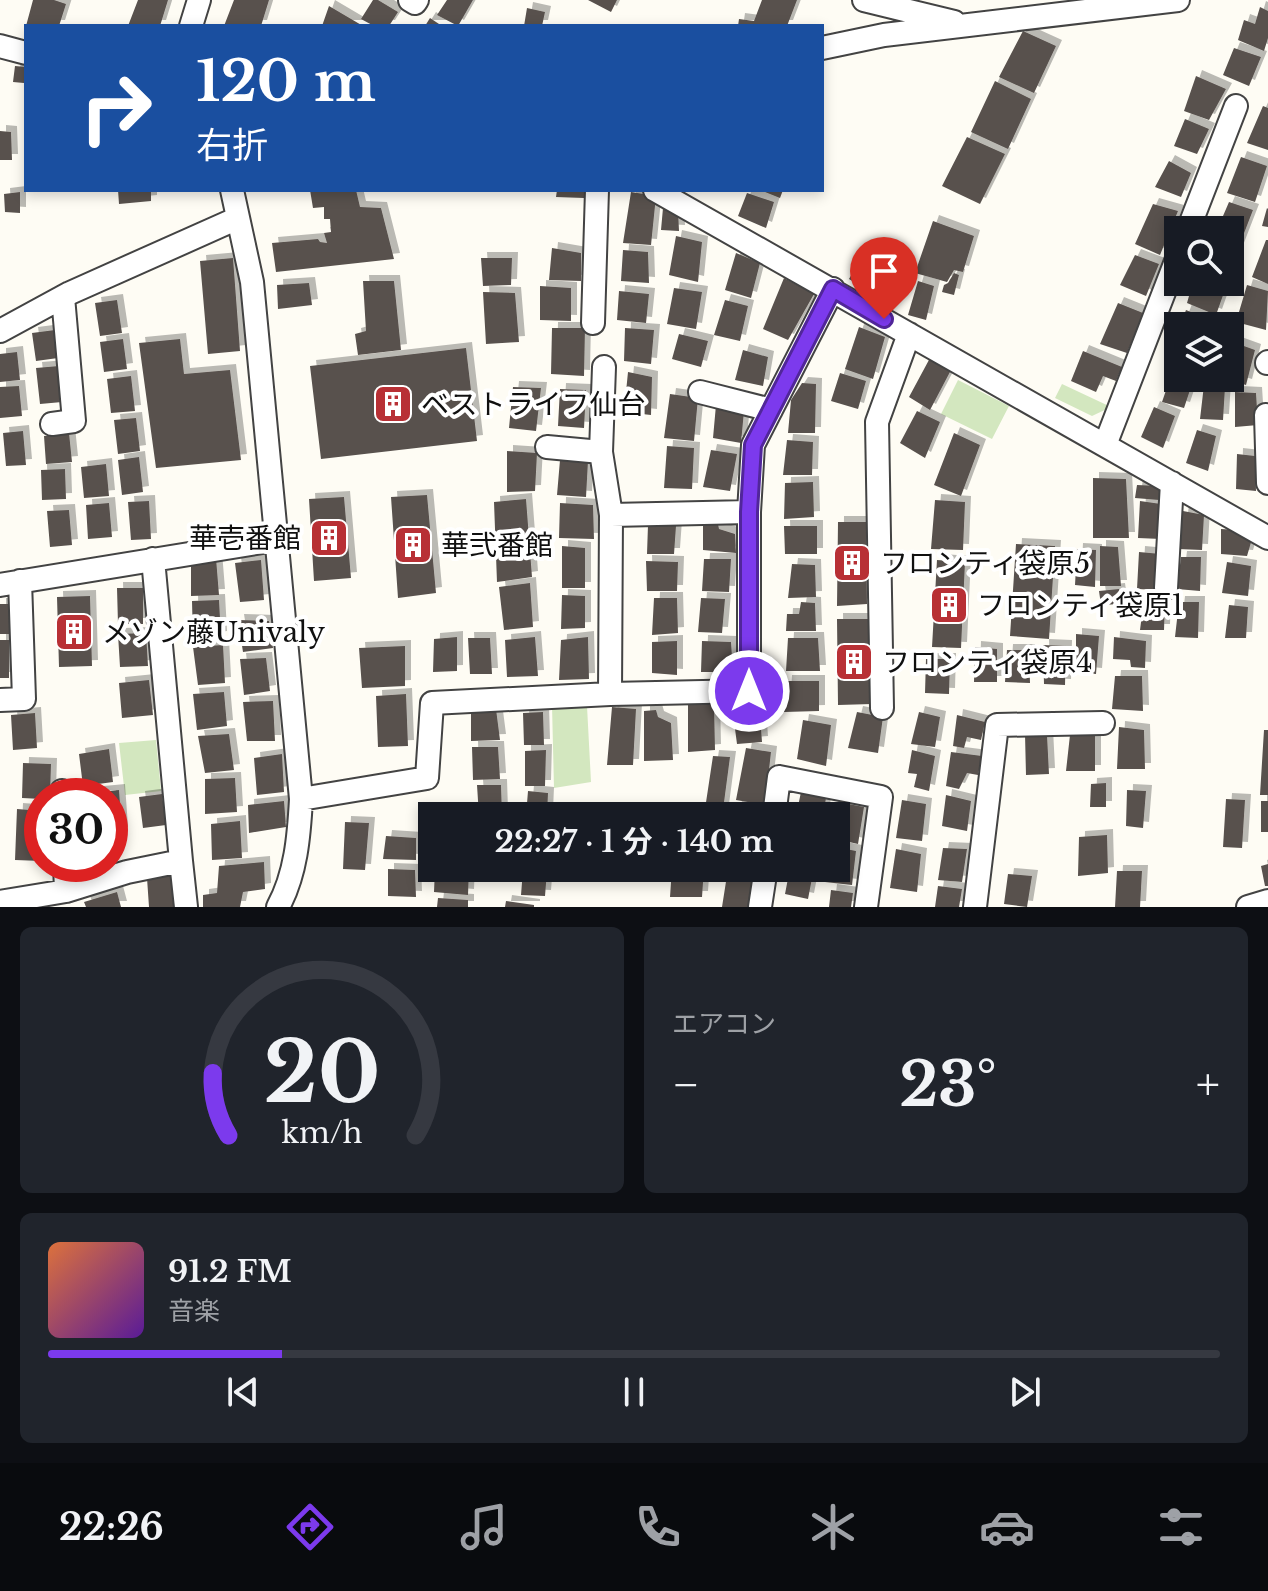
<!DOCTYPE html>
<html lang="ja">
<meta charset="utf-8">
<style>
:root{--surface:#171b24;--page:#20242c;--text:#f1f3f6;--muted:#9ea1a6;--line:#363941;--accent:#7c3aed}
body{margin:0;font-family:"Libre Baskerville","Noto Sans JP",serif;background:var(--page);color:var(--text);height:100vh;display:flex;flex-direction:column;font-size:30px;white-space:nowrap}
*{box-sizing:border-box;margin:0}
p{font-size:26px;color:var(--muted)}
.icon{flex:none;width:44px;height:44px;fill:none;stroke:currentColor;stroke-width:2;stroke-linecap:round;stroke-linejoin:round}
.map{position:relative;height:907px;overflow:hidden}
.drawer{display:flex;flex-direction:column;gap:20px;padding:20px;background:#0d0f14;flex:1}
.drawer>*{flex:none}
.banner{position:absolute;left:24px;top:24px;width:800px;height:168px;border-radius:0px;box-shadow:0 4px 12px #0003;background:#1a4fa0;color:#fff;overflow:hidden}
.fabs{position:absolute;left:1164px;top:216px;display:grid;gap:16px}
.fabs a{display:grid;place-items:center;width:80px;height:80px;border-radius:0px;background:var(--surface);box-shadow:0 4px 12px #0003;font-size:40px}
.speed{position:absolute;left:24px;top:778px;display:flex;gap:16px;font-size:40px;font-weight:700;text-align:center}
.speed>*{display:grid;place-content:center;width:104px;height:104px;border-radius:50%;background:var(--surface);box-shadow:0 4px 12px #0003;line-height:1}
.speed .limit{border:12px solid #d22;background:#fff;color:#111}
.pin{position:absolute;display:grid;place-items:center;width:68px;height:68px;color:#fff;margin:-82px -34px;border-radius:50% 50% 50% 0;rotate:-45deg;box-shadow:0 0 8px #0007}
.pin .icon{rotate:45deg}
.me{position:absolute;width:88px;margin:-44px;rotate:0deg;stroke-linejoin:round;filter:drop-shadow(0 0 6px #0008)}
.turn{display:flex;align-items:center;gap:28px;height:168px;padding:0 40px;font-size:36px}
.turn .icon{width:104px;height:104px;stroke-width:2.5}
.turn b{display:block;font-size:56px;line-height:68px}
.big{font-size:60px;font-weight:700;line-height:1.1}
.drawer .tile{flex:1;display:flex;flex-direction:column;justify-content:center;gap:12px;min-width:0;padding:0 28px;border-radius:12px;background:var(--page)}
.drawer .dial{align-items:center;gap:0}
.dial svg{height:208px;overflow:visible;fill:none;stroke:var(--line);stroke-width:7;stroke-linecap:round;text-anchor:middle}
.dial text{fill:var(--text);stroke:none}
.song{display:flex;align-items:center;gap:24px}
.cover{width:96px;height:96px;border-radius:12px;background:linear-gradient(135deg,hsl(20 70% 55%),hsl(270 70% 35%))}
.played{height:8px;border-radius:4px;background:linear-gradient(90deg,var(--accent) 20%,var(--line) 20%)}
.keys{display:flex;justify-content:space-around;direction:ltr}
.heat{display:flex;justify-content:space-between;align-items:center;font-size:44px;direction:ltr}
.drawer .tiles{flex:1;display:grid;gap:20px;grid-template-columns:1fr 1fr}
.tile:last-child{grid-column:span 2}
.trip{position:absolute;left:418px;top:802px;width:432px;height:80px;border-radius:0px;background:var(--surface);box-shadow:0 4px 12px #0003;font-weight:700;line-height:80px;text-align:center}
.tab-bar{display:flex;height:128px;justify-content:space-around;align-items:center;background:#090b0e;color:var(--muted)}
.tab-bar .icon{width:56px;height:56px}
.tab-bar .selected{color:var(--accent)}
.tab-bar b{font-size:36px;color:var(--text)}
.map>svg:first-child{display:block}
</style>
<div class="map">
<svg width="1268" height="907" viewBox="0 0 1268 907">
<defs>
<filter id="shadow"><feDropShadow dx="6" dy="-6" stdDeviation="0" flood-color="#0004"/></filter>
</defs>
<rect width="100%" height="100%" fill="#fefcf4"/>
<path fill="#d3e7bf" d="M958,380L1009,406L992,439L941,414Z
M1062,384L1111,407L1092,416L1055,398Z
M552,705L587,706L591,782L554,788Z
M156,740L161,791L125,795L119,743Z"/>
<path fill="#58514d" filter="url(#shadow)" d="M33,0H54L66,4L59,26H26Z
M138,0H168L160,26H128Z
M234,0H269L261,26H224Z
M373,0H378L398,12L389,26H374L361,19Z
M447,0H473L458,26L437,15Z
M588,0H617L611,12Z
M762,0H797L787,26H738L739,19L754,21Z
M329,6L363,26H322Z
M1260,7L1268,11V38L1264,51L1238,40L1244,20L1255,24Z
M527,8L545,12L542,26H524Z
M430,18L442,26H425Z
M1023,31L1056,46L1034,93L999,77Z
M1234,48L1261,57L1249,86L1223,75Z
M15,66L26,67L24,83L13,82Z
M1196,76L1226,89L1209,120L1184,111Z
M995,81L1031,99L1008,149L971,132Z
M1263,106L1268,108V150L1247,143Z
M1185,119L1209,129L1197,154L1174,146Z
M0,131L11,132L12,160H0Z
M967,137L1005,154L980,204L942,186Z
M1241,157L1267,166L1255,202L1227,193Z
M1169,161L1191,173L1181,197L1155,187Z
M118,190H151V201L119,204Z
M310,190H356L360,207L381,208L394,259L276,272L272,243L318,239L320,242L327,243L324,233L331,232L330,219H324V207L313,208Z
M557,190H584V198L556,197Z
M760,190H783L780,198Z
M20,192V213L5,212L4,194Z
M631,192L656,196L651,245L623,243Z
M747,193L774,202L766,228L738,216Z
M1229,202L1253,210L1234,259L1230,257V230H1217Z
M1153,204L1178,211L1160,255L1135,244Z
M663,208L678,210L679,231L661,230Z
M1267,208L1268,209V227L1262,226Z
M933,221L974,236L963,272L954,270L947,282L915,273Z
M676,236L702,242L698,282L669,275Z
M1266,240H1268V284L1252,277Z
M552,248L581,253V281L549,280Z
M623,250L648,252L649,283L621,281Z
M736,253L760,263L751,298L725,290Z
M1135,255L1159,264L1146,296L1120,285Z
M233,258L240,351L208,354L200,261Z
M481,258H512L511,285L483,286Z
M893,260L905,266L897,286L884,279Z
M856,267L877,277L871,292L849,279Z
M954,273L959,275L954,295L942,292L944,285L948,283Z
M784,278L814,294L788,340L763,329Z
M363,281H394L401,350L358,355L355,334L366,331Z
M918,281L934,286L926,320L908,315Z
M1193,282L1227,284L1216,315L1187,303Z
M309,283L312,305L278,309L277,285Z
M1247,285L1268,291L1266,330L1236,322Z
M540,286L571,288V321L540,320Z
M674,288L702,292L696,329L667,324Z
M619,291L649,294L646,323L617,320Z
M483,292L515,293L519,342L486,344Z
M117,300L122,333L100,336L95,303Z
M725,300L748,306L740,341L714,335Z
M1118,303L1143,313L1127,353L1100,344Z
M1186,310L1218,323L1216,326H1180Z
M859,327L885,337L873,379L845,369Z
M552,328H585L584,376L551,374Z
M625,328L654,330L651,364L624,361Z
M55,330L58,358L36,361L32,333Z
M679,334L708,341L701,367L672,359Z
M1171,334L1178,336V361L1164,355Z
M123,339L127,369L104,372L100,342Z
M180,339L184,374L230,370L241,460L156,468L139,343Z
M1230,341L1255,350L1246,385L1230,380Z
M466,348L477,441L321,459L310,366Z
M743,350L768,357L763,386L735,380Z
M1083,351L1122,367L1116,381L1103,376L1096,392L1071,381Z
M17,352L20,380L0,382V354Z
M930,358L951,370L930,410L909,397Z
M59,366L62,402L40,404L36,368Z
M1174,367L1178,368V378H1194L1184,408L1162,402Z
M628,372L652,377L651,415L624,412Z
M840,373L866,381L858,409L831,401Z
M131,376L135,411L111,413L107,379Z
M802,383L816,384L815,433H788L791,400Z
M1204,385L1225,387L1223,420L1200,419Z
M19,386L22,416L0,418V387Z
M513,387L541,388L536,431L509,428Z
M560,389L586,390L584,428L558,426Z
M1235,392L1256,393L1258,425L1235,427Z
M670,394L698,398L694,441L664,438Z
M716,405L744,411L741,443L713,438Z
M1154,407L1175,416L1163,448L1141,437Z
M917,411L940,422L925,458L900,443Z
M136,418L140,451L118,454L114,420Z
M1197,430L1216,436L1208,471L1186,463Z
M23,431L26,465L6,466L3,433Z
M69,433L72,462L46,464L44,436Z
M954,433L980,445L961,496L934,485Z
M787,440L813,442L812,475H783Z
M667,446L694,448L692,489L664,488Z
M711,450L737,454L730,491L703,487Z
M507,451L537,453L535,491L507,492Z
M1237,454L1255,456L1256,491L1236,489Z
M139,457L143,492L122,495L118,460Z
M560,460L588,461L586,497L557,495Z
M106,464L109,496L84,498L81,467Z
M65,469L66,499L42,500L41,470Z
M1093,478L1126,479L1129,538H1093Z
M813,482L814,517L784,519L785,483Z
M1137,485L1159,486V500L1135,498Z
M427,495L436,593L398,598L391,497Z
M344,497L351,578L314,581L309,499Z
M526,499L532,577L497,582L494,502Z
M935,500L965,502L963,550L931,549Z
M149,501L151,539L131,540L128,502Z
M1140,501L1161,504V539L1138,538Z
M109,503L112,537L88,539L86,505Z
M560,503L593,505L594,539L559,538Z
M69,510L72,545L50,547L47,511Z
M1183,511L1204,515L1202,550L1178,549Z
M838,522H866L867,604L837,606Z
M703,524H718L719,529L735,534L736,553L703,550Z
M648,525L676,526L674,554H647Z
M784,526H817V554H785Z
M1221,529L1238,530L1252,539L1247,556L1221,554Z
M1016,544L1055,546L1049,639L1010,636Z
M562,546L585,548V588H562Z
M1100,546L1118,547L1121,586H1100Z
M1077,549L1096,550L1095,587L1075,585Z
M1139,552L1161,554L1159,590L1137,589Z
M1181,557H1201L1200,591L1177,589Z
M216,558L219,595L191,596V560Z
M704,559H731L729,592L702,591Z
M261,560L264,600L240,602L235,563Z
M937,560L965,562L961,648L932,647Z
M646,561L678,562L677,591H647Z
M1227,562L1251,566L1248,596L1222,593Z
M792,564L815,565L816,597L788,598Z
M530,583L533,627L504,630L499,587Z
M117,588H143V624H118Z
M1119,589L1121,604L1101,605L1099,591Z
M562,595L585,596V628L561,629Z
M90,596L92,666L59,667L57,597Z
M654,598H677L678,633L652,635Z
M701,598L725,599L722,633L698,632Z
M1144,599L1165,600L1164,630H1140Z
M219,600L221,637L193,641L192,601Z
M801,602L815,603L816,631H786L787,614H799Z
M1179,602H1199L1198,638L1175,637Z
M0,604H10L9,634H0Z
M1229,605L1248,607L1246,638H1225Z
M837,619H869L872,704L838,705Z
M238,620L269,621L273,648L243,652Z
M146,633L148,666L120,667L118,634Z
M1076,634L1099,636L1096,674L1076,672Z
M457,637V671L433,672L434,639Z
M535,637L538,676L507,677L505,640Z
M588,637L589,679L559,680L561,640Z
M1114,637L1146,641L1145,668L1131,667L1130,660L1113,659Z
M468,638H490L492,674H470Z
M788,638H818L820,671H786Z
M0,640H9V678H0Z
M677,641V675L652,673V642Z
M702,641L731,642L733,672H701Z
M223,645L225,683L198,685L193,647Z
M1043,645L1066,646L1065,685L1044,684Z
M405,646V686L362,688L359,648Z
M975,647L997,649V682H974Z
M1007,650H1029L1030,683L1005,682Z
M266,658L270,691L244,695L240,659Z
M926,659H950L949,694L925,693Z
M1115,676H1142L1143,711L1112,709Z
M149,680L153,715L122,718L119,683Z
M786,681H819V711L784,712Z
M224,692L227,726L197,730L193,694Z
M406,694L408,746L378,747L376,696Z
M273,701L275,741H247L243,702Z
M759,702L762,742L737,744L732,706Z
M688,704H714L715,750L688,752Z
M612,707L636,709L633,765H607Z
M496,709L500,740L471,741V710Z
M656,710L658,717L671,723L673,760L644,761V711Z
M543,712L544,745H524L523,713Z
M857,712L883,717L878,753L848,748Z
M919,712L940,717L935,747L911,744Z
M35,713L37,748L13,750L11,715Z
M957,715L985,722L981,740L967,737L964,748L953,746Z
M803,720L831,725L826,766L797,759Z
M1119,727L1144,730L1145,769H1117Z
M1264,730H1268V795H1260Z
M229,734L234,770L205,773L198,736Z
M1025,734L1047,735L1049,774L1026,775Z
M1070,735H1095V771H1066Z
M472,747H498L500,779L473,780Z
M746,748L771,752L765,805L736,800Z
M109,749L113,782L83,786L79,754Z
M546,750L545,786H525V751Z
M912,750L935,756L929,791L914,787L917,774L908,773Z
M951,752L982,756L978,775L967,773L959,789L946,786Z
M282,754L284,792L257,795L254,758Z
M713,756L730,757L723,810L705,809Z
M23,763L51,764L50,796H42V799L22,798Z
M235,778L237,812L205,814V779Z
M1106,783V807H1090L1091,784Z
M477,785H501L502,816H479Z
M119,790L122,833L110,834V796H77V794Z
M1127,790L1146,791L1143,828L1126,826Z
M528,791L548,793L547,816H526Z
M801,792L826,798L823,816H796Z
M162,794L166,825L143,828L139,797Z
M946,795L971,801L967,831L942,826Z
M1226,799L1245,800L1242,848L1223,847Z
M902,800L926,804L922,841L896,838Z
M284,801L286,827L249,833L248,805Z
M1261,801H1268V832H1261Z
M843,803L864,807L858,844L836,839Z
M736,806L760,809L759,816H735Z
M17,809L42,811V861L15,860Z
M240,821L242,858L212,860L211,824Z
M345,822L369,823L365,870L343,869Z
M1107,835L1108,873L1078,876L1079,837Z
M386,836L416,838V860L383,859Z
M836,847L856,851L852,885L825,882L828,868H836Z
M943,848L967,849L962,882L938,880Z
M896,849L921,854L917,892L890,888Z
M264,862L265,889L243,892L240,907H203V895L217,893L219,866Z
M1268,864V886H1265L1261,866Z
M435,868H469L468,895L434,892Z
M672,868H704L702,897H670Z
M790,868H814L808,899L785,894Z
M388,869L415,870L416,897L388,896Z
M728,869L755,873L750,907H722Z
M523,870L547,871L545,896L521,895Z
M1117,871H1142L1140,907H1115Z
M175,873L177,907H149L147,878Z
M1008,874L1032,876L1027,907L1004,904Z
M938,886L962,889L959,907H935Z
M831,890L853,893L851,907H829Z
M117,892L121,907H86L84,902Z
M438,898L468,900V907H437Z
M506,901L534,905V907H505Z"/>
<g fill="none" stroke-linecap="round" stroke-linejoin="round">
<g stroke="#434343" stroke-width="26">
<path id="minor" d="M410,0L415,3L417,0
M864,0L954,22
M191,26L199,0
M0,46L26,53
M822,48L884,35L1178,0
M232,190L252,282L301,799C299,836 296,874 278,907
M655,190L1268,538
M1188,230L1236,106
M593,323L597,190
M0,331L70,293L238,218
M1267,363L1268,362
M604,367L601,452L611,515
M700,392L771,410
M1266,415L1268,483
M52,424L74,421L63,297
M1105,445L1178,256
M547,447L601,452
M0,585L275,540
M1166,588L1172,483
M610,694L611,515L749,512
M0,700L24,699L20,581
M882,708L877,422L909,334
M62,791L63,796
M301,799L427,778L432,703L610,694L749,691V512L753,445L833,289
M774,816L779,777L881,797L866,907
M181,861L186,907
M65,864L66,891
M0,902L66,891L127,872L181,861L153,559
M760,907L766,868
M975,907L997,725L1103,723
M1248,907L1268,901"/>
</g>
<use href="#minor" stroke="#fff" stroke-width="22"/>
</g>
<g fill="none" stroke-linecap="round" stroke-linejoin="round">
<g stroke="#51269a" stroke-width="20">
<path id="route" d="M749,691V512L753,445L833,289L884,319"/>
</g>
<use href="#route" stroke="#7c3aed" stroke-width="14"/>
</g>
<defs>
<g id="building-square" transform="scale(2)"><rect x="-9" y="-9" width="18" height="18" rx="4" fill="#b83035" stroke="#fff"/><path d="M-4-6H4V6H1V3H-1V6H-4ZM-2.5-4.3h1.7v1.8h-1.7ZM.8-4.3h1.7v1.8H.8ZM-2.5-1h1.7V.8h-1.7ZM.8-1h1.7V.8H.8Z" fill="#fff"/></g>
</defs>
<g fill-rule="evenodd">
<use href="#building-square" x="393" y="404"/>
<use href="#building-square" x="329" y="538"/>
<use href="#building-square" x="413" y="545"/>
<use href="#building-square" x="852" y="563"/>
<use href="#building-square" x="949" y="605"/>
<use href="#building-square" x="74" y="632"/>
<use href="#building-square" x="854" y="662"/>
</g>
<g text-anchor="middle" stroke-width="8" stroke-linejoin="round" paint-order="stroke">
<g font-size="28" fill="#101010" stroke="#fff" text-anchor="start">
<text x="421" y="414">ベストライフ仙台</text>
<text x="301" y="548" text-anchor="end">華壱番館</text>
<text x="441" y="555">華弐番館</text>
<text x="880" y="573">フロンティ袋原5</text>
<text x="977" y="615">フロンティ袋原1</text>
<text x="102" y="642">メゾン藤Univaly</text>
<text x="882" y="672">フロンティ袋原4</text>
</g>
</g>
</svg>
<div class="fabs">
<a><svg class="icon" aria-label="search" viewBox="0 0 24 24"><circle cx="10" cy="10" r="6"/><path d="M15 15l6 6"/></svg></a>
<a><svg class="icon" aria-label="layers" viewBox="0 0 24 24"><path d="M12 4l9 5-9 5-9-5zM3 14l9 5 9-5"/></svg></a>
</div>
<div class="speed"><div class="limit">30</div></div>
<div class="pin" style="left:884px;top:319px;background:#d93025"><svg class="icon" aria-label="arrive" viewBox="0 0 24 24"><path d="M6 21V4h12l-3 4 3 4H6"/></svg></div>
<svg class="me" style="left:749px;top:691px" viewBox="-20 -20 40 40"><circle r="17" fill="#7c3aed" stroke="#fff" stroke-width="3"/><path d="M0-11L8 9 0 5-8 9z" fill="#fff"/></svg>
<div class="trip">22:27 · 1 分 · 140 m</div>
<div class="banner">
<div class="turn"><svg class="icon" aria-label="right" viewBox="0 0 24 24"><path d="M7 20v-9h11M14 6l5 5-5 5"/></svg><div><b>120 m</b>右折</div></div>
</div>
</div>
<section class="drawer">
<div class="tiles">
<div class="tile dial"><svg viewBox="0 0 100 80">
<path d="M14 69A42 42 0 1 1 86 69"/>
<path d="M14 69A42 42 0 0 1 8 45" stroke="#7c3aed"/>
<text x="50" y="56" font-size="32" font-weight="700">20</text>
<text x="50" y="72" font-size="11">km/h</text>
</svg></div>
<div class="tile"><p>エアコン</p>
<div class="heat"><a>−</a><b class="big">23°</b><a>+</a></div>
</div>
<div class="tile">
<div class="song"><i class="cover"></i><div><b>91.2 FM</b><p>音楽</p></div></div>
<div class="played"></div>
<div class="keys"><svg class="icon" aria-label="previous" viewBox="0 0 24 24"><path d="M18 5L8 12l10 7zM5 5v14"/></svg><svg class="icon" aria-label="pause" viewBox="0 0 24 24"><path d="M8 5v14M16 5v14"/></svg><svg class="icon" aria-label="next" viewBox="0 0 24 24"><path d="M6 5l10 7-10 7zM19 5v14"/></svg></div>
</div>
</div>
</section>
<nav class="tab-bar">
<b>22:26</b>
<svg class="icon selected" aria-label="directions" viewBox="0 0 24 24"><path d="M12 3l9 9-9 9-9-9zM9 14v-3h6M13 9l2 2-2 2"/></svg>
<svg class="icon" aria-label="music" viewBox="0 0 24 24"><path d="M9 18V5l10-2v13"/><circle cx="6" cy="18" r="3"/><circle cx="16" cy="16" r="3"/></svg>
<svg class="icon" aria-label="phone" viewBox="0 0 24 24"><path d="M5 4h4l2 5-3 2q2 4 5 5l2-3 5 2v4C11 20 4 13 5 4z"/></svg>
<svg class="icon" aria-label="climate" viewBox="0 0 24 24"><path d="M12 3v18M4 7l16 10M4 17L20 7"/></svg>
<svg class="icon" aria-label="car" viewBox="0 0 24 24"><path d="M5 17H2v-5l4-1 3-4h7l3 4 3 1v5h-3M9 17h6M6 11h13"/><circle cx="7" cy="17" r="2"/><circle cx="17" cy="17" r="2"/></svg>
<svg class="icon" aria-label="filters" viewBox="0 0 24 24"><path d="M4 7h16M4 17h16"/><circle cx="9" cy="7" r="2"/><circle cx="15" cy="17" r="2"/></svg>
</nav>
